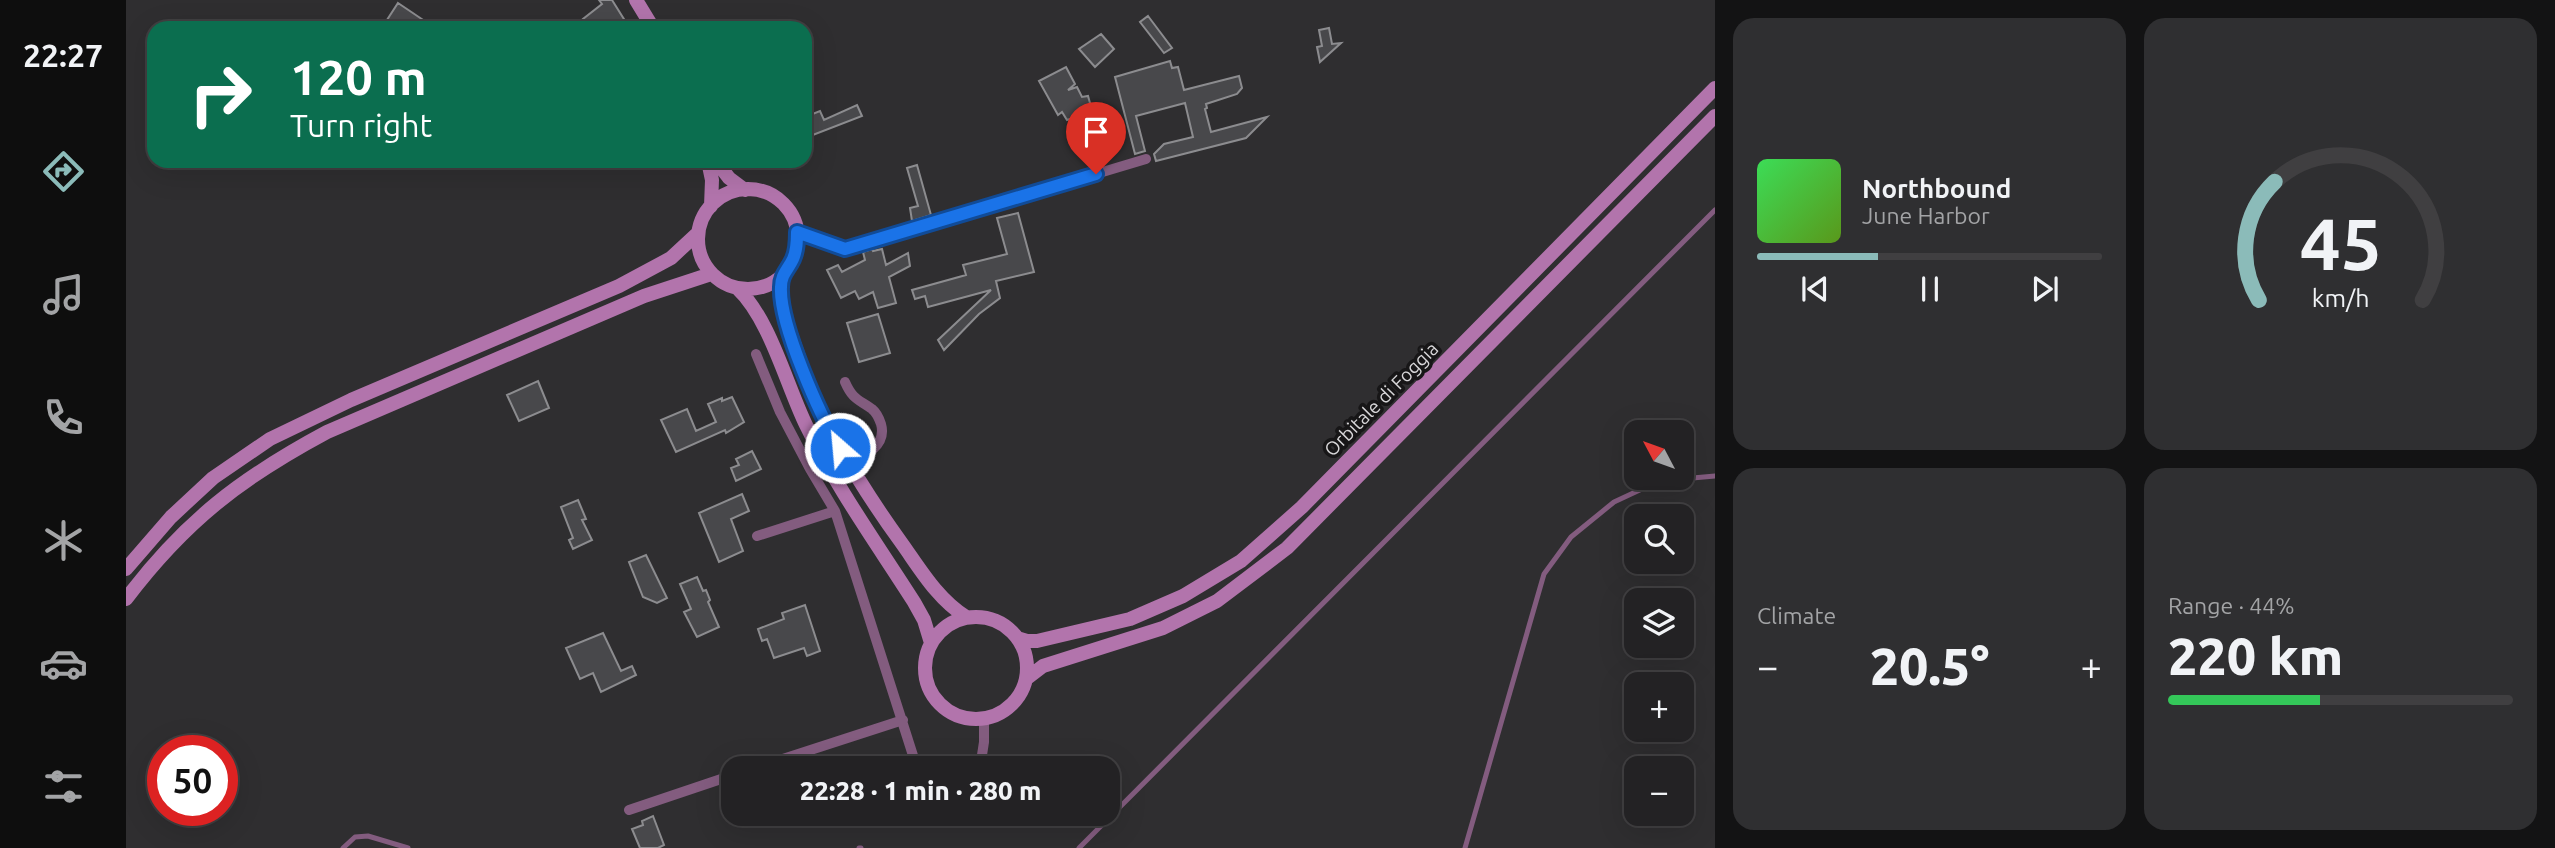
<!DOCTYPE html>
<meta charset="utf-8">
<style>
:root{--surface:#232224;--page:#2f2f31;--text:#f1f3f6;--muted:#a3a4a6;--line:#403f41;--accent:#8bbbb9}
body{margin:0;font-family:Ubuntu,sans-serif;background:var(--page);color:var(--text);height:100vh;display:flex;flex-direction:column;font-size:26px;white-space:nowrap}
*{box-sizing:border-box;margin:0}
p{font-size:23px;color:var(--muted)}
.icon{flex:none;width:38px;height:38px;fill:none;stroke:currentColor;stroke-width:2;stroke-linecap:round;stroke-linejoin:round}
.map{position:relative;flex:1;overflow:hidden}
.drawer{display:flex;flex-direction:column;gap:18px;padding:18px;background:#131314;width:840px}
.drawer>*{flex:none}
.guide{position:absolute;left:21px;top:21px;width:665px;height:147px;border-radius:21px;box-shadow:0 7px 28px #0002,0 0 0 2px var(--line);background:#0b6e4f;color:#fff;overflow:hidden}
.needle{width:46px;rotate:311deg}
.fabs{position:absolute;left:1498px;top:420px;display:grid;gap:14px}
.fabs a{display:grid;place-items:center;width:70px;height:70px;border-radius:14px;background:var(--surface);box-shadow:0 7px 28px #0002,0 0 0 2px var(--line);font-size:35px}
.speed{position:absolute;left:21px;top:735px;display:flex;gap:14px;font-size:35px;font-weight:700;text-align:center}
.speed>*{display:grid;place-content:center;width:91px;height:91px;border-radius:50%;background:var(--surface);box-shadow:0 7px 28px #0002,0 0 0 2px var(--line);line-height:1}
.speed .limit{border:10px solid #d22;background:#fff;color:#111}
.pin{position:absolute;display:grid;place-items:center;width:60px;height:60px;color:#fff;margin:-72px -30px;border-radius:50% 50% 50% 0;rotate:-45deg;box-shadow:0 0 7px #0007}
.pin .icon{rotate:45deg}
.me{position:absolute;width:77px;margin:-38px;rotate:333deg;stroke-linejoin:round;filter:drop-shadow(0 0 5px #0008)}
.turn{display:flex;align-items:center;gap:24px;height:147px;padding:0 28px;font-size:32px}
.turn .icon{width:91px;height:91px;stroke-width:2.5}
.turn b{display:block;font-size:49px;line-height:60px}
.big{font-size:52px;font-weight:800;line-height:1.1}
.drawer .widget{flex:1;display:flex;flex-direction:column;justify-content:center;gap:10px;min-width:0;padding:0 24px;border-radius:21px;background:var(--page)}
.drawer .dial{align-items:center;gap:0}
.dial svg{height:182px;overflow:visible;fill:none;stroke:var(--line);stroke-width:7;stroke-linecap:round;text-anchor:middle}
.dial text{fill:var(--text);stroke:none}
.song{display:flex;align-items:center;gap:21px}
.cover{width:84px;height:84px;border-radius:10px;background:linear-gradient(135deg,hsl(130 70% 55%),hsl(90 70% 35%))}
.played{height:7px;border-radius:4px;background:linear-gradient(90deg,var(--accent) 35%,var(--line) 35%)}
.keys{display:flex;justify-content:space-around;direction:ltr}
.heat{display:flex;justify-content:space-between;align-items:center;font-size:38px;direction:ltr}
.charge{height:10px;border-radius:5px;background:linear-gradient(90deg,#34c759 44%,var(--line) 0)}
.drawer .tiles{flex:1;display:grid;gap:18px;grid-template-columns:repeat(2,1fr)}
.trip{position:absolute;left:595px;top:756px;width:399px;height:70px;border-radius:21px;background:var(--surface);box-shadow:0 7px 28px #0002,0 0 0 2px var(--line);font-weight:800;line-height:70px;text-align:center}
main{display:flex;flex:1;min-height:0}
.tabs{display:flex;flex-direction:column;width:126px;justify-content:space-around;align-items:center;background:#0e0e0e;color:var(--muted)}
.tabs .icon{width:49px;height:49px}
.tabs .selected{color:var(--accent)}
.tabs b{font-size:32px;color:var(--text)}
.map>svg:first-child{display:block}
</style>
<main>
<nav class="tabs">
<b>22:27</b>
<svg class="icon selected" aria-label="directions" viewBox="0 0 24 24"><path d="M12 3l9 9-9 9-9-9zM9 14v-3h6M13 9l2 2-2 2"/></svg>
<svg class="icon" aria-label="music" viewBox="0 0 24 24"><path d="M9 18V5l10-2v13"/><circle cx="6" cy="18" r="3"/><circle cx="16" cy="16" r="3"/></svg>
<svg class="icon" aria-label="phone" viewBox="0 0 24 24"><path d="M5 4h4l2 5-3 2q2 4 5 5l2-3 5 2v4C11 20 4 13 5 4z"/></svg>
<svg class="icon" aria-label="climate" viewBox="0 0 24 24"><path d="M12 3v18M4 7l16 10M4 17L20 7"/></svg>
<svg class="icon" aria-label="car" viewBox="0 0 24 24"><path d="M5 17H2v-5l4-1 3-4h7l3 4 3 1v5h-3M9 17h6M6 11h13"/><circle cx="7" cy="17" r="2"/><circle cx="17" cy="17" r="2"/></svg>
<svg class="icon" aria-label="filters" viewBox="0 0 24 24"><path d="M4 7h16M4 17h16"/><circle cx="9" cy="7" r="2"/><circle cx="15" cy="17" r="2"/></svg>
</nav>
<div class="map">
<svg width="1589" height="848" viewBox="0 0 1589 848">
<rect width="100%" height="100%" fill="#2f2e30"/>
<path fill="#48484b" stroke="#8c8c8f" stroke-width="2" d="M473,0H486L501,24L494,28H464L457,19L476,4Z
M272,3L309,28H266L259,23Z
M1022,16L1046,48L1038,53L1014,22Z
M1203,28L1206,44L1215,43L1194,62L1191,47L1196,46L1193,30Z
M975,34L988,49L969,67L953,49Z
M1044,61L1046,68L1052,67L1058,90L1113,76L1116,88L1111,94L1080,104L1081,108L1079,109L1085,132L1141,117L1120,138L1030,161L1028,154L1038,144L1067,137L1059,103L1010,116L1019,151L1009,154L989,77Z
M940,67L949,84L942,90L951,87L956,97L962,96L971,128L959,131L955,115L941,120L936,112L932,115L913,81Z
M731,105L736,116L679,138V117L694,111L698,120Z
M791,165L805,215L786,221L784,208L792,206L781,168Z
M892,213L908,272L870,281L874,298L853,314L818,350L812,340L865,290L802,307L799,296L789,299L786,290L840,275L837,265L881,254L871,218Z
M746,249L747,251L756,249L760,265L782,253L784,266L763,277L770,303L752,308L747,292L733,299L729,291L715,298L701,270L712,265L716,272L739,260L737,252Z
M752,314L764,353L733,362L721,323Z
M412,381L423,408L393,421L381,395Z
M606,397L618,422L600,433L599,430L550,452L535,420L561,409L570,431L590,422L582,404L596,398V401Z
M626,451L635,469L610,481L605,468L613,465L610,459Z
M616,494L623,511L605,519L617,551L593,562L573,513Z
M452,500L460,519L456,520L466,540L447,549L443,540L447,538L435,507Z
M520,555L541,598L531,603L517,597L503,562Z
M571,577L577,591L580,590L584,600L582,602L593,627L571,637L558,612L565,609L554,584Z
M679,605L694,651L681,656L678,648L648,658L641,639L636,641L632,629L658,619L656,613Z
M477,633L495,671L506,666L510,675L475,692L467,673L454,679L440,648Z
M527,816L538,845L532,848H514L506,829L517,825L516,821Z"/>
<g fill="none" stroke-linecap="round" stroke-linejoin="round">
<path stroke="#835c7f" stroke-width="5" d="M217,848L229,837L242,836L282,848
M733,848H735
M953,848L1589,210
M1339,848L1418,574L1445,537L1488,502L1533,481L1589,476"/>
<path stroke="#835c7f" stroke-width="10" d="M671,232L719,249L1020,159
M630,354L654,412L684,469L709,511L791,768
M719,382C727,400 732,399 746,409C751,413 753,418 755,424C761,445 739,457 722,462
M631,536L709,511
M629,768L777,720
M854,768L858,742V718
M503,810L607,775"/>
<path stroke="#b274ac" stroke-width="14" d="M510,0L527,28
M582,161L586,180L585,206
M590,161L603,178L619,190
M572 239a50 50 0 1 1 100 0a50 50 0 1 1-100 0Z
M656,276C654,300 660,321 668,343C692,417 732,483 777,545C796,572 812,599 840,617
M611,288C644,319 660,384 680,425C710,487 751,544 788,602L798,620L805,643
M0,569L45,517L87,478L144,439L225,400L493,286L545,258L572,233
M0,599C59,521 115,478 201,432L518,296L585,274
M799 668a51 51 0 1 1 102 0a51 51 0 1 1-102 0Z
M891,638L901,641H911L1004,619L1057,596L1115,561L1176,507L1589,88
M900,679L917,666L1037,628L1091,601L1161,548L1589,116"/>
</g>
<g fill="none" stroke-linecap="round" stroke-linejoin="round">
<g stroke="#114b97" stroke-width="18">
<path id="route" d="M714,448C694,416 653,324 655,287C655,274 662,270 667,259C671,250 671,241 671,232L719,249L970,174"/>
</g>
<use href="#route" stroke="#1a73e8" stroke-width="12"/>
</g>
<g text-anchor="middle" stroke-width="7" stroke-linejoin="round" paint-order="stroke">
<g font-size="19" fill="#d7d6d8" stroke="#171617">
<text transform="translate(1255 399) rotate(-45)" y="7">Orbitale di Foggia</text>
</g>
</g>
</svg>
<div class="fabs">
<a><svg class="needle" viewBox="-14 -14 28 28"><path d="M0-13l5 13h-10z" fill="#e53935"/><path d="M0 13l5-13h-10z" fill="#a3a4a6"/></svg></a>
<a><svg class="icon" aria-label="search" viewBox="0 0 24 24"><circle cx="10" cy="10" r="6"/><path d="M15 15l6 6"/></svg></a>
<a><svg class="icon" aria-label="layers" viewBox="0 0 24 24"><path d="M12 4l9 5-9 5-9-5zM3 14l9 5 9-5"/></svg></a>
<a>+</a>
<a>−</a>
</div>
<div class="speed"><div class="limit">50</div></div>
<div class="pin" style="left:970px;top:174px;background:#d93025"><svg class="icon" aria-label="arrive" viewBox="0 0 24 24"><path d="M6 21V4h12l-3 4 3 4H6"/></svg></div>
<svg class="me" style="left:714px;top:448px" viewBox="-20 -20 40 40"><circle r="17" fill="#1a73e8" stroke="#fff" stroke-width="3"/><path d="M0-11L8 9 0 5-8 9z" fill="#fff"/></svg>
<div class="trip">22:28 · 1 min · 280 m</div>
<div class="guide">
<div class="turn"><svg class="icon" aria-label="right" viewBox="0 0 24 24"><path d="M7 20v-9h11M14 6l5 5-5 5"/></svg><div><b>120 m</b>Turn right</div></div>
</div>
</div>
<section class="drawer">
<div class="tiles">
<div class="widget">
<div class="song"><i class="cover"></i><div><b>Northbound</b><p>June Harbor</p></div></div>
<div class="played"></div>
<div class="keys"><svg class="icon" aria-label="previous" viewBox="0 0 24 24"><path d="M18 5L8 12l10 7zM5 5v14"/></svg><svg class="icon" aria-label="pause" viewBox="0 0 24 24"><path d="M8 5v14M16 5v14"/></svg><svg class="icon" aria-label="next" viewBox="0 0 24 24"><path d="M6 5l10 7-10 7zM19 5v14"/></svg></div>
</div>
<div class="widget dial"><svg viewBox="0 0 100 80">
<path d="M14 69A42 42 0 1 1 86 69"/>
<path d="M14 69A42 42 0 0 1 21 17" stroke="#8bbbb9"/>
<text x="50" y="56" font-size="32" font-weight="700">45</text>
<text x="50" y="72" font-size="11">km/h</text>
</svg></div>
<div class="widget"><p>Climate</p>
<div class="heat"><a>−</a><b class="big">20.5°</b><a>+</a></div>
</div>
<div class="widget"><p>Range · 44%</p><b class="big">220 km</b><div class="charge"></div></div>
</div>
</section>
</main>
